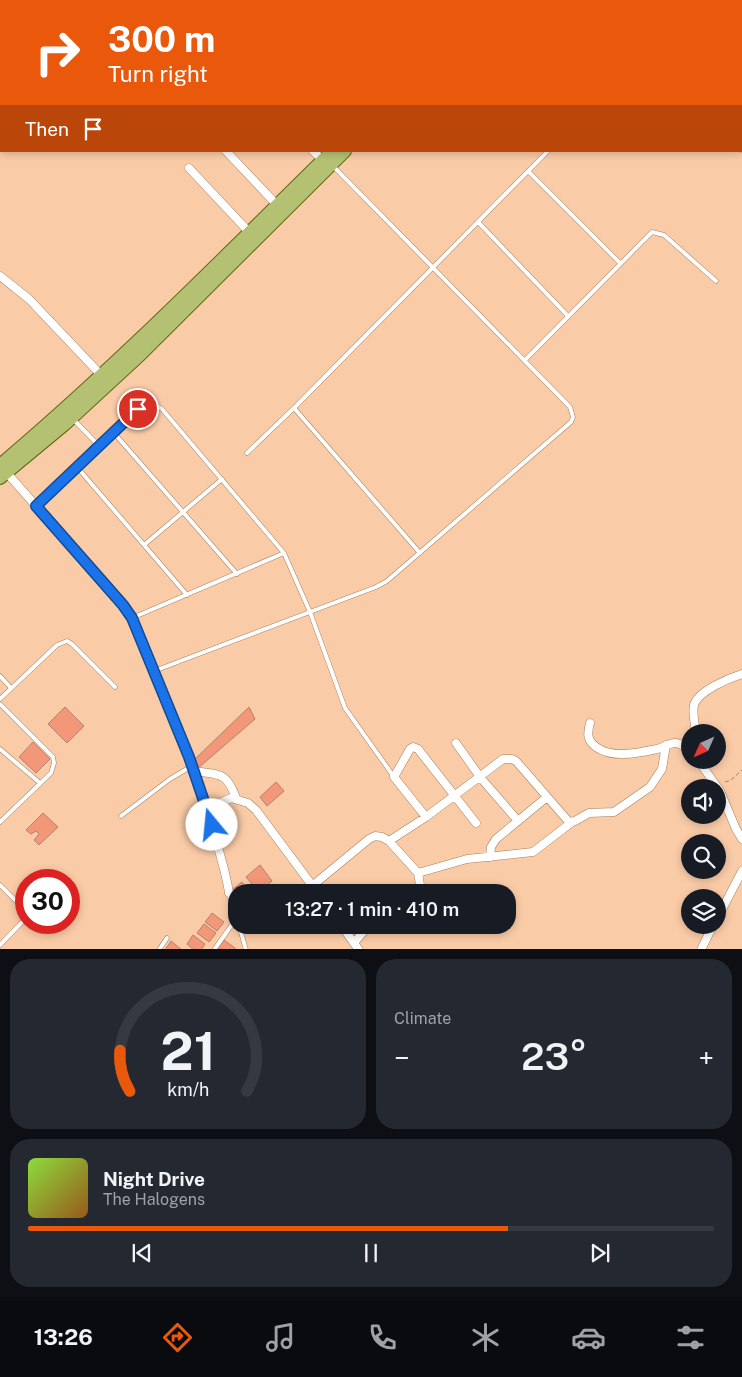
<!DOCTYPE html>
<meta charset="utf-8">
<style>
:root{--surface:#171b24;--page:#242831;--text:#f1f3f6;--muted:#9ea1a6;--line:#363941;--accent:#ea580c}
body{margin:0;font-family:"Public Sans",sans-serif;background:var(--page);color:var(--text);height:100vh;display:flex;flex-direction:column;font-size:19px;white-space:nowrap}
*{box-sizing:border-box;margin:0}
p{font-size:16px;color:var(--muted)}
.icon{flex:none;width:28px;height:28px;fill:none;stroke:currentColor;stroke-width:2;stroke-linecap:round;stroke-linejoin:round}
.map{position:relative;height:949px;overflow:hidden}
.details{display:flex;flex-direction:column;gap:10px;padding:10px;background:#0d0f14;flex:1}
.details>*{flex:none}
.top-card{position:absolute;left:0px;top:0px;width:742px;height:152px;box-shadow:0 2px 8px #0003;background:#ea580c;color:#fff;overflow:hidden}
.needle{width:32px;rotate:225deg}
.tools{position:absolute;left:681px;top:724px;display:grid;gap:10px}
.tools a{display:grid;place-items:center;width:45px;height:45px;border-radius:50%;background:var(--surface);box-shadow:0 2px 8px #0003;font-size:25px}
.speed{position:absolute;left:15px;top:869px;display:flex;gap:10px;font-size:25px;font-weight:700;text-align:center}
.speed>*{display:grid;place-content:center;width:65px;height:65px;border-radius:50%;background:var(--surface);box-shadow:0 2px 8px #0003;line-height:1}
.speed .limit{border:8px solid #d22;background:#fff;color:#111}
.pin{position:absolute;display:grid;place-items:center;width:42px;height:42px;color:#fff;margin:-21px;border:2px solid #fff;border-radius:50%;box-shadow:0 1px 5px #0007}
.me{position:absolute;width:55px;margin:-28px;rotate:343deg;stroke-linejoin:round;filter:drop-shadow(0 0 4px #0008)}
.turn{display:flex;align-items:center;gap:18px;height:105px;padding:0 25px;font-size:22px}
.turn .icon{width:65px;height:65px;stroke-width:2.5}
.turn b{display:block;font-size:35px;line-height:42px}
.then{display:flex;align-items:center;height:48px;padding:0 25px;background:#0003;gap:10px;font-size:19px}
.big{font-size:38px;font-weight:600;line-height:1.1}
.details .tile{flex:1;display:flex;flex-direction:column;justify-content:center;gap:8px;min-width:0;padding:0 18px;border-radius:20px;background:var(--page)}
.details .dial{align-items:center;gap:0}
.dial svg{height:130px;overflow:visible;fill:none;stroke:var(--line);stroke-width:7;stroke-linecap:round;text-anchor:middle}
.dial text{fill:var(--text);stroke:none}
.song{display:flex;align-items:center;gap:15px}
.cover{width:60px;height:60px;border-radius:8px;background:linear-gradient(135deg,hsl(90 70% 55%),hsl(30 70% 35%))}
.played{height:5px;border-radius:2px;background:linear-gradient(90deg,var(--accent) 70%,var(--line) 70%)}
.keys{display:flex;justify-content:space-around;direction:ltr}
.heat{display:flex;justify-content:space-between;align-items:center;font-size:28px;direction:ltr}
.details .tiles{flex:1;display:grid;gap:10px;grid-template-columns:1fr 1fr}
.tile:last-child{grid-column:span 2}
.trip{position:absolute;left:228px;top:884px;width:288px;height:50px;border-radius:20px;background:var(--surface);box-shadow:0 2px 8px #0003;font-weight:600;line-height:50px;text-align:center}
.menu{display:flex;height:80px;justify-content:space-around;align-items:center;background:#090b0e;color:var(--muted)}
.menu .icon{width:35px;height:35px}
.menu .selected{color:var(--accent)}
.menu b{font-size:22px;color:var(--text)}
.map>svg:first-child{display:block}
</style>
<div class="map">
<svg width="742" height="950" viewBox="0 0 742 950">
<rect width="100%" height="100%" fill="#facba7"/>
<path fill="#f29778" stroke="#b5806f" d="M65,707L84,726L67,743L48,724Z
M249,707L255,719L197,769L195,759Z
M33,742L50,759L36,773L19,757Z
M276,782L284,791L267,806L260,797Z
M43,813L58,827L39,845L34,840L39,834L36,831L31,834L26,830Z
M260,865L272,881L259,892L246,877Z
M242,882L250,892H236V898L232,890Z
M212,913L224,922L217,931L205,922Z
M204,924L216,933L209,942L197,933Z
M193,935L205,944L201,950H194L187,944Z
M224,940L235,948V950L217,949Z
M171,941L182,950H165Z"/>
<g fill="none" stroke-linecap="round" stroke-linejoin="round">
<g stroke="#aa7f5d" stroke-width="5">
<path id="service" d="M675,1L676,0
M528,171L620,263
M478,222L568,316
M525,360L652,232L664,235L716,281
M294,408L420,553
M73,419L99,446
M114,433L237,574
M247,453L296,406L548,151
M77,467L187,595
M36,506L138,409C146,403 153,403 162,409L284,553L310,612L345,708L394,777
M144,545L222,479
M132,618L284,553
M154,671L376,587L387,581L571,422L573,417L570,407L333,166
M0,676L11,688
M0,699L57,645L67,641L72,644L115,687
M0,704L53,757L54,763L51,773L0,822
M0,749L40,783
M121,816L170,779L192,766
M63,880L65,878
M0,885L26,911
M229,893L236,917
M239,925L246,950
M0,945L26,918
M159,950L167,938
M214,950L236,919"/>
</g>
<g stroke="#aa7f5d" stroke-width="9">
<path id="minor" d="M296,0L297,1
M350,0L352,1
M416,0L417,1
M473,0L474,1
M3,1V0
M26,1L27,0
M741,2L742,1
M741,49L742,48
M0,133L1,80
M741,148L742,147
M226,151L277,205
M313,151L323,160
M189,168L249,232
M0,276L29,299L102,376
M7,473L123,605L132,618C161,688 192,757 213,830C219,851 226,872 229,893
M590,723C587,734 587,740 596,747C613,759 638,753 657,749C664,748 669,742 676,743C681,744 686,747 690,750
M696,732C695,724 692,714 694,705C698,691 729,678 742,674
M456,743L480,777L518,821
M698,760L720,791L736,829L742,839
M194,771C220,775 226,771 236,798
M207,809L231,798L248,803L256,810L317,892
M426,817L394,777L410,749L413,747L418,749L476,823
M389,841L426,817L503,759H512L516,761L569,822L575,821L589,813L614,812L650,787L662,769L666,745
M490,857L491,847L496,839L547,797
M418,873L467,859L533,852L572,822
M312,886L369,839L375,836L382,837L389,841L418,873L420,885L415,892
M718,917L742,871
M341,925L359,950
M354,943L369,925
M701,950L713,925"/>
</g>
<g stroke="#616a10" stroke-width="14">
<path id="primary" d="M481,1L483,0
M495,1L496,0
M0,465C116,367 223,258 332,151
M0,478L64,425L141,354L345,151"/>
</g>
<path stroke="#a17f64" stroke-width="1" stroke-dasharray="4 2.5" stroke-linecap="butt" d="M725,782L731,780L742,770"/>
<use href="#service" stroke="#fff" stroke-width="4"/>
<use href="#minor" stroke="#fff" stroke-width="8"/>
<use href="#primary" stroke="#b4c173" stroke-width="12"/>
</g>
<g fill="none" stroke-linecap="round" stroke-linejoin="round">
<g stroke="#114b97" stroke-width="12">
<path id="route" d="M138,409L36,506L123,605L132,618L189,757L212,825"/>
</g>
<use href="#route" stroke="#1a73e8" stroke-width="9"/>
</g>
</svg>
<div class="tools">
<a><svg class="needle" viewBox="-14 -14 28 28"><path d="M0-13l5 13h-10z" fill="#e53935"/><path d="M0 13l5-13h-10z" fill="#9ea1a6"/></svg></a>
<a><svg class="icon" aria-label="sound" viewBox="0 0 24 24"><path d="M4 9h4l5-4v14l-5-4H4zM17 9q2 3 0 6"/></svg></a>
<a><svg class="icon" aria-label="search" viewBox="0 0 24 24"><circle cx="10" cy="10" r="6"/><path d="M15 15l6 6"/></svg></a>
<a><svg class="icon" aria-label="layers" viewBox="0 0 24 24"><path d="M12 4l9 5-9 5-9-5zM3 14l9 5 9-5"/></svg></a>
</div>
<div class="speed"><div class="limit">30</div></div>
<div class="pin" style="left:138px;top:409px;background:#d93025"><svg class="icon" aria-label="arrive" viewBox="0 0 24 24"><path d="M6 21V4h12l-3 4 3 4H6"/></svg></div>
<svg class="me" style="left:212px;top:825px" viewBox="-20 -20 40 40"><circle r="19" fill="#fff"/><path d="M0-13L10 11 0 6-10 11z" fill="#1a73e8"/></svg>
<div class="trip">13:27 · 1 min · 410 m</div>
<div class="top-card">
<div class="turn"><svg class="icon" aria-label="right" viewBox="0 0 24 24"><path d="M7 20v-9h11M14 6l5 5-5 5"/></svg><div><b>300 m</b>Turn right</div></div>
<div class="then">Then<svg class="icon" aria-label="arrive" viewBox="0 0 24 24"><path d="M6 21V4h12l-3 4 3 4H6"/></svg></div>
</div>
</div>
<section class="details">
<div class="tiles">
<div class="tile dial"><svg viewBox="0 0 100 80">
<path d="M14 69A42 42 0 1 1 86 69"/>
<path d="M14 69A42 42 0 0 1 8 44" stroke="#ea580c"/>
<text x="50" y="56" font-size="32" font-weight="700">21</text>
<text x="50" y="72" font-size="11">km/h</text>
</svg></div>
<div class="tile"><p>Climate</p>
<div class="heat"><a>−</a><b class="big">23°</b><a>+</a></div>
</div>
<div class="tile">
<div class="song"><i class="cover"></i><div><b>Night Drive</b><p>The Halogens</p></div></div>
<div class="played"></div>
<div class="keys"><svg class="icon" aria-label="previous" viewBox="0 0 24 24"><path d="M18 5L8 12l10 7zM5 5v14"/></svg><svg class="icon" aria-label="pause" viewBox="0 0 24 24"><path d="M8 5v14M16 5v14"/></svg><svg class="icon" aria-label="next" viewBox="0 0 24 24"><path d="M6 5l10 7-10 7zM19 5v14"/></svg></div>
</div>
</div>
</section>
<nav class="menu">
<b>13:26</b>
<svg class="icon selected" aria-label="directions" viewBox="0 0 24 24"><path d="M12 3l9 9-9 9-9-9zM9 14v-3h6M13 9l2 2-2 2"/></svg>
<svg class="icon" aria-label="music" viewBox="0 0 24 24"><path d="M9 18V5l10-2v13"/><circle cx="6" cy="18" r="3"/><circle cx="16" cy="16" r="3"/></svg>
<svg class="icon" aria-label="phone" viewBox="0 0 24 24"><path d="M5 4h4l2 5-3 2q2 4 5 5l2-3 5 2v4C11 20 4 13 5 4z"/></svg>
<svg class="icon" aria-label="climate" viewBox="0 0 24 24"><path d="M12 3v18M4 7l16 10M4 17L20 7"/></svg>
<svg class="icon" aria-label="car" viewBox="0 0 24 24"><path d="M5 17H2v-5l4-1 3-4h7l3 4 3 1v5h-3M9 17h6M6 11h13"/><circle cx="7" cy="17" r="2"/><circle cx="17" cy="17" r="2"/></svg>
<svg class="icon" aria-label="filters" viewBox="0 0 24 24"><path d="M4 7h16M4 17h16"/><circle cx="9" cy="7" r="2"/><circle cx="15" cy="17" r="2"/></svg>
</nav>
